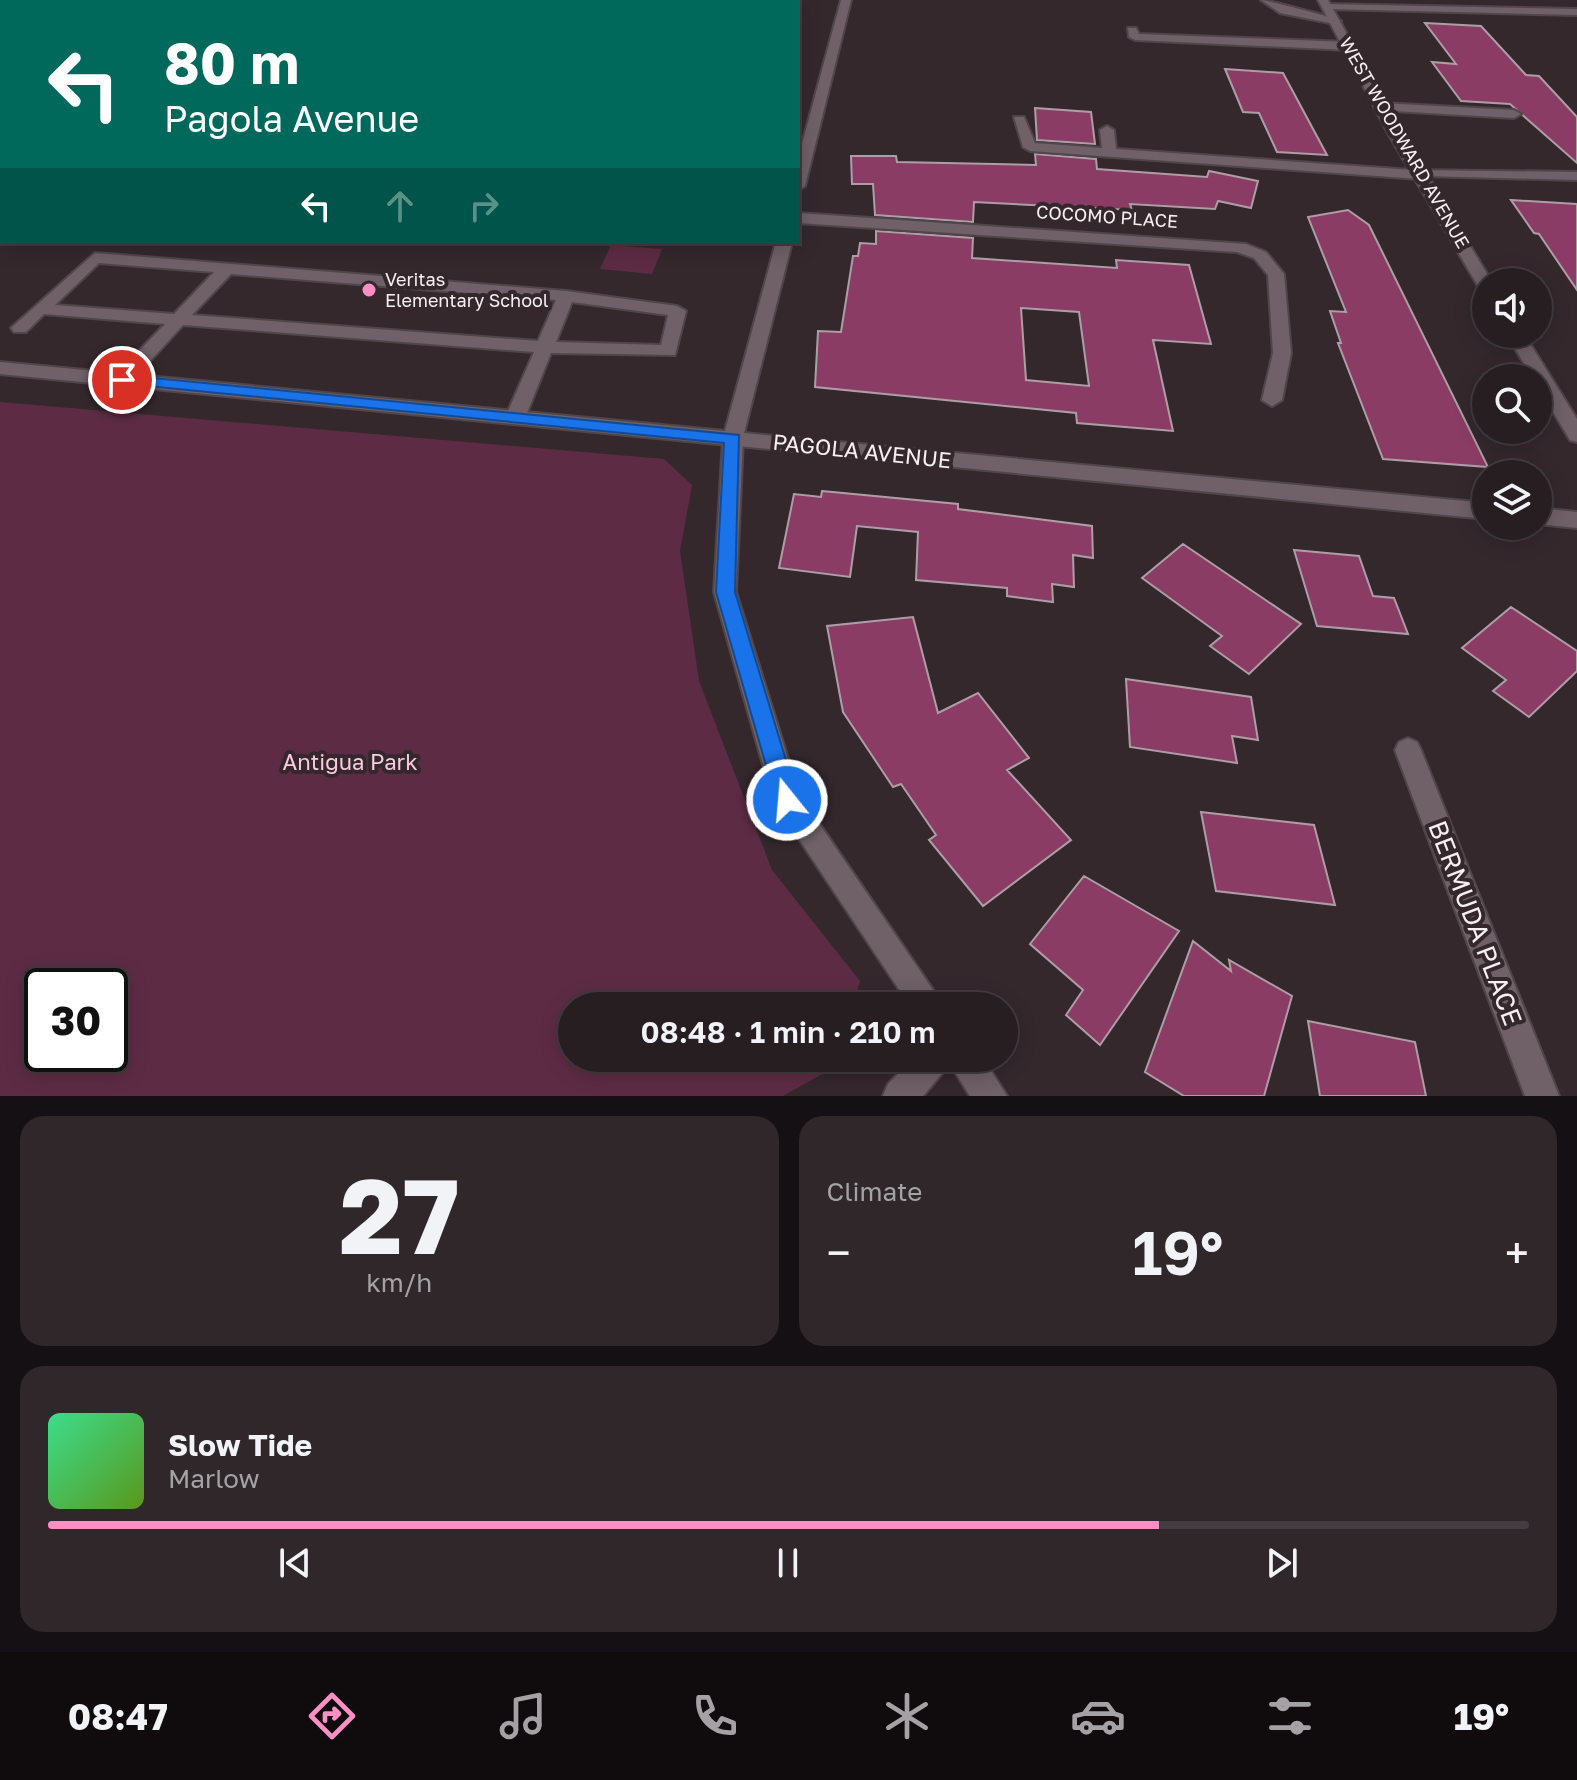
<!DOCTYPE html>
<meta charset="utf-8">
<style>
:root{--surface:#271e22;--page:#2f272a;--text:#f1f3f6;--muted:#a4a2a5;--line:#433c40;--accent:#fb8fc3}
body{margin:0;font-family:"Golos Text",sans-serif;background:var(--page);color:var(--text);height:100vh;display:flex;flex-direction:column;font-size:30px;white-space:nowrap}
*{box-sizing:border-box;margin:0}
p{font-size:26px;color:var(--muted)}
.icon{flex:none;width:44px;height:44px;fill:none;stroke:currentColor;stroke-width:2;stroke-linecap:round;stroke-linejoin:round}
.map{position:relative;height:1096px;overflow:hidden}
.drawer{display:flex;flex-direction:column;gap:20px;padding:20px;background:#151013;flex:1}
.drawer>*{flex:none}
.banner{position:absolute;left:0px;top:0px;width:800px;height:244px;box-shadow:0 4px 20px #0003,0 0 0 2px var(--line);background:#00695c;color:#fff;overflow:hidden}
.tools{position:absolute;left:1472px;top:268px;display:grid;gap:16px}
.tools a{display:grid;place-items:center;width:80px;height:80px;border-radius:50%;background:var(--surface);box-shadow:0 4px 20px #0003,0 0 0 2px var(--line);font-size:40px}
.speed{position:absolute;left:24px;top:968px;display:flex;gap:16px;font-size:40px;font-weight:700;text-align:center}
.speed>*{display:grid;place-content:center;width:104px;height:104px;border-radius:50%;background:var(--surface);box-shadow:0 4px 20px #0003,0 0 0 2px var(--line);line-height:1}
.speed .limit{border:4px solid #111;border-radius:12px;background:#fff;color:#111}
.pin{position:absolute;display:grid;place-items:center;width:68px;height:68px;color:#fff;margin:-34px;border:4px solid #fff;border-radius:50%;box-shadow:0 2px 8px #0007}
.me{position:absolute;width:88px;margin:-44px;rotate:343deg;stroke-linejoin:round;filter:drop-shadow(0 0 6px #0008)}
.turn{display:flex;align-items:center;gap:28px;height:168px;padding:0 32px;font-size:36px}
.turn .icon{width:104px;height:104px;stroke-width:2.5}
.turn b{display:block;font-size:56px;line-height:68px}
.lanes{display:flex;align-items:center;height:76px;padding:0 32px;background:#0003;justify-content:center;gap:40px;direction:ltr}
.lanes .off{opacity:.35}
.big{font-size:60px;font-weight:600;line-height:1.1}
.drawer .widget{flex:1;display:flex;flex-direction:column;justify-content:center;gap:12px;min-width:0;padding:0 28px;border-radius:24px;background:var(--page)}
.drawer .dial{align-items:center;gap:0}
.dial b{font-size:104px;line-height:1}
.song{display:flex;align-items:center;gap:24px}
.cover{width:96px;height:96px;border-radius:12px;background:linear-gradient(135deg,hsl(150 70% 55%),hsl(90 70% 35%))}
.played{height:8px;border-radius:4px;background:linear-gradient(90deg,var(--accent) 75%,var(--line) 75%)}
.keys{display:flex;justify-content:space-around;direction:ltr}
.heat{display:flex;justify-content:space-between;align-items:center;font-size:44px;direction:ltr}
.drawer .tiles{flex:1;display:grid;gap:20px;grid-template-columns:1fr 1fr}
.widget:last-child{grid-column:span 2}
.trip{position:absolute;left:558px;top:992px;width:460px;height:80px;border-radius:40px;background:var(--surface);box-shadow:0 4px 20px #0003,0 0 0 2px var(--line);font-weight:600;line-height:80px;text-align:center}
.menu{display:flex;height:128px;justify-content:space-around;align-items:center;background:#100c0e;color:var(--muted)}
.menu .icon{width:56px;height:56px}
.menu .selected{color:var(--accent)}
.menu b{font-size:36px;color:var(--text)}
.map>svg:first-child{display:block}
</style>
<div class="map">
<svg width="1577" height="1096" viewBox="0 0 1577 1096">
<rect width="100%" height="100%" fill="#34282d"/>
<path fill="#5d2c44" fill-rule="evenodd" d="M611,245L662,249L652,274L600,269Z
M0,402L664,459L692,485L680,551L699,681L772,870L860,981L853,1006H572V1058H840L838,1065L783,1096H0ZM42,986H110V1054H42Z"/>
<path fill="#8a3c64" stroke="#ad9ea5" stroke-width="2" fill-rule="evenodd" d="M1425,23L1481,26L1526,75L1539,76L1577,117V163L1510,104L1461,101L1432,62L1456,64Z
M1225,69L1283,73L1327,155L1277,152L1259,113L1243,112Z
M1035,108L1091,112L1095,144L1037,140Z
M1035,154L1096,159L1097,169L1207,177L1209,171L1258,181L1251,208L1218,201L1215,209L1130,204L1132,210L974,202L973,222L875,215L873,184H852L851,156H896L897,162L1036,165Z
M1511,200L1577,204V290L1539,234L1534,233Z
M1348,210L1369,225L1488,467L1383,459L1338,343H1341L1330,311L1346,312L1308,217Z
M876,231L973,238L972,258L1117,268L1116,260L1189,265L1211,344L1153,340L1173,431L1077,423L1076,413L815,387L818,331L841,332L853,256H858L860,243L876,244ZM1021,308L1079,312L1089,386L1026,380Z
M822,491L958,504V509L1092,526L1093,558L1073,555L1074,587L1052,584L1053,602L1007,596V588L916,580L918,532L857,526L850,577L779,568L794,494L821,497Z
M1183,544L1301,624L1249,674L1210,646L1222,636L1142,578Z
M1294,550L1359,556L1373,596L1394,598L1408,634L1317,626Z
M1511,607L1577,651V671L1529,717L1493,691L1506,680L1462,648Z
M913,617L938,713L978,693L1029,758L1007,770L1071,840L983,906L929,840L936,835L901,784L893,787L843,712L827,626Z
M1126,679L1251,697L1258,740L1232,736L1237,763L1130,747Z
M1201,812L1314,825L1335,905L1216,891Z
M1084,876L1179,931L1100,1045L1066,1015L1083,990L1030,944Z
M1193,941L1231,971L1229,960L1292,996L1264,1096H1184L1145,1072Z
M1308,1021L1415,1042L1426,1096H1320Z"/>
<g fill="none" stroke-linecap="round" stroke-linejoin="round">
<g stroke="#50464a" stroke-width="4">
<path id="service" d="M1261,0C1267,0 1336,18 1341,21L1335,24L1280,13Z
M1323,4L1577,9V15L1327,9Z
M1128,28H1136L1139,34L1349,42L1355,46L1349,50L1135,40L1129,37Z
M1381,103L1514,110L1521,114L1514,118L1376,110L1374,107Z
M1014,117H1024L1035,143L1102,148L1100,130L1107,126L1114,130L1116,149L1412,170L1577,172V180L1425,176L1419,179L1030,151L1023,147Z
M95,253L566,291L677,306L686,311L675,355L551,353L525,418L515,424L505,418L534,352L183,325L129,384H115V376L165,324L44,314L26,332H14L11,328ZM99,263L214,272L174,314L55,305ZM231,274L556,300L538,341L192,315ZM572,302L668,315L661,345L556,342Z"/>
</g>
<g stroke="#50464a" stroke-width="4">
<path id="minor" d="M0,11H2V17H0Z
M798,213L1246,244L1266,252L1284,274L1291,353L1282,400L1272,406L1262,400L1273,353L1268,275L1254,258L1237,252L798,223Z
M733,432L743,439L736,592L799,794L944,1006H910L773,800L714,592L723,439Z
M1408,738L1417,742L1421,750L1559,1096H1525L1395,750L1399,742Z
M914,1058H983L1007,1096H970L950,1064L923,1096H883L888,1084Z"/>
</g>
<g stroke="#50464a" stroke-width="4">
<path id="tertiary" d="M841,0H851L805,186L798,190V159Z
M1318,0H1328L1403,135L1492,282H1486V291L1478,286L1389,135Z
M0,145H2L0,154Z
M776,242H792L744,433L1486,503V519L0,374V362L725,431Z
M1506,334H1524L1577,419V442L1570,440L1538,387V378H1533Z
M1538,508L1577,512V528L1538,524Z"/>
</g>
<use href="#service" fill="#6f6167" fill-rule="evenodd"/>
<use href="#minor" fill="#6f6167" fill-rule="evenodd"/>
<use href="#tertiary" fill="#6f6167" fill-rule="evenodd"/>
</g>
<path fill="#1a73e8" stroke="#114b97" stroke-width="2" d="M122,375L739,435L735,592L798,800L795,807L787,810L779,807L776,800L716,592L724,443L117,383L114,380Z"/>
<circle fill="#fb8fc3" stroke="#34282d" stroke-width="3" cx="369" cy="290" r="8"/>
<g text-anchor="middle" stroke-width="8" stroke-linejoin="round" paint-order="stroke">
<g font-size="18" fill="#f7eff2" stroke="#34282d">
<text transform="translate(1404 143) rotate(60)" y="6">WEST WOODWARD AVENUE</text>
<text transform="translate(1107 217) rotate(4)" y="6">COCOMO PLACE</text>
</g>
<g font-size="18" fill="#f7eff2" stroke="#34282d" text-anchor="start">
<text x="385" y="286">Veritas<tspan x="385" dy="21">Elementary School</tspan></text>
</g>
<g font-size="22" fill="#f7eff2" stroke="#34282d">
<text transform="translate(862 451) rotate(6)" y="8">PAGOLA AVENUE</text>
</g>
<g font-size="22" fill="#f9cbdf" stroke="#34282d">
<text x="350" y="770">Antigua Park</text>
</g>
<g font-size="26" fill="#f7eff2" stroke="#34282d">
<text transform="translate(1475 923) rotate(69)" y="9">BERMUDA PLACE</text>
</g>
</g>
</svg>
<div class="tools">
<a><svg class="icon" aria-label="sound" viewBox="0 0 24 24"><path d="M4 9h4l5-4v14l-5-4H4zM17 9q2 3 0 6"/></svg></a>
<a><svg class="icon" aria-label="search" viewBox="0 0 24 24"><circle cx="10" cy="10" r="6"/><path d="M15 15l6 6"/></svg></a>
<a><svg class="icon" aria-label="layers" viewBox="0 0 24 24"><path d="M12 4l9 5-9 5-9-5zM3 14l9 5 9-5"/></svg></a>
</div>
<div class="speed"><div class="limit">30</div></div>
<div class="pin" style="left:122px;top:380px;background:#d93025"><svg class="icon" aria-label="arrive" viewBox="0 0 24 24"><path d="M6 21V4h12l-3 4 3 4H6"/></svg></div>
<svg class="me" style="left:787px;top:800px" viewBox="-20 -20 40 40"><circle r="17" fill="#1a73e8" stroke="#fff" stroke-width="3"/><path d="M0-11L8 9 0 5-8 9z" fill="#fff"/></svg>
<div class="trip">08:48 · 1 min · 210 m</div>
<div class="banner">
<div class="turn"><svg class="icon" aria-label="left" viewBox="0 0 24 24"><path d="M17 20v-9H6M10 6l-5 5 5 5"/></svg><div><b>80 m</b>Pagola Avenue</div></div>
<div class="lanes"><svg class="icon" aria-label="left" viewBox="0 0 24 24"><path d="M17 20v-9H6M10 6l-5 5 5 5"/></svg><svg class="icon off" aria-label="ahead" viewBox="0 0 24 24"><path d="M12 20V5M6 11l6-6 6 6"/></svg><svg class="icon off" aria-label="right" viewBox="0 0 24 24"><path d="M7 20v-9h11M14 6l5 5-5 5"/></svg></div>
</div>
</div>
<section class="drawer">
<div class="tiles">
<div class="widget dial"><b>27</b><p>km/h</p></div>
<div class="widget"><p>Climate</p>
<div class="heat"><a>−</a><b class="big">19°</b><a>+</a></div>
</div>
<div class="widget">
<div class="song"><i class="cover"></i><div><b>Slow Tide</b><p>Marlow</p></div></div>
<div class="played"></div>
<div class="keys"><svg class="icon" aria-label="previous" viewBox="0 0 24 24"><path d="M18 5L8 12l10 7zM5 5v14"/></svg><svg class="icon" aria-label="pause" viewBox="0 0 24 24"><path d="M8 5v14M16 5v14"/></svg><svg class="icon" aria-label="next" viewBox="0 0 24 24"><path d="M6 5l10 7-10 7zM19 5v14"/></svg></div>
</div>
</div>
</section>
<nav class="menu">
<b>08:47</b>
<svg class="icon selected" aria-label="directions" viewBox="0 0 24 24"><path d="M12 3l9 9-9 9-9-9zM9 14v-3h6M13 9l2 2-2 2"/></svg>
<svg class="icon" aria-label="music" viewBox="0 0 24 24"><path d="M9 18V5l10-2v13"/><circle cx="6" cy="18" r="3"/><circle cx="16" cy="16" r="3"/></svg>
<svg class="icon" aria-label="phone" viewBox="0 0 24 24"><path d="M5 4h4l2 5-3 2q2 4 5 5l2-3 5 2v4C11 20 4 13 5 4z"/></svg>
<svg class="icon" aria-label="climate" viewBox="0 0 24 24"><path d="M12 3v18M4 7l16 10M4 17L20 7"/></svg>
<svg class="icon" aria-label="car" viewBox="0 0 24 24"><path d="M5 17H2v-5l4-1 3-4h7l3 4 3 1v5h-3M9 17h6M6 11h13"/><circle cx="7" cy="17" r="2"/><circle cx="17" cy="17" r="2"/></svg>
<svg class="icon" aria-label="filters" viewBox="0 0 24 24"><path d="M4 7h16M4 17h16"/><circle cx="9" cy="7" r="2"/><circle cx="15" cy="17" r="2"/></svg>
<b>19°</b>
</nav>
